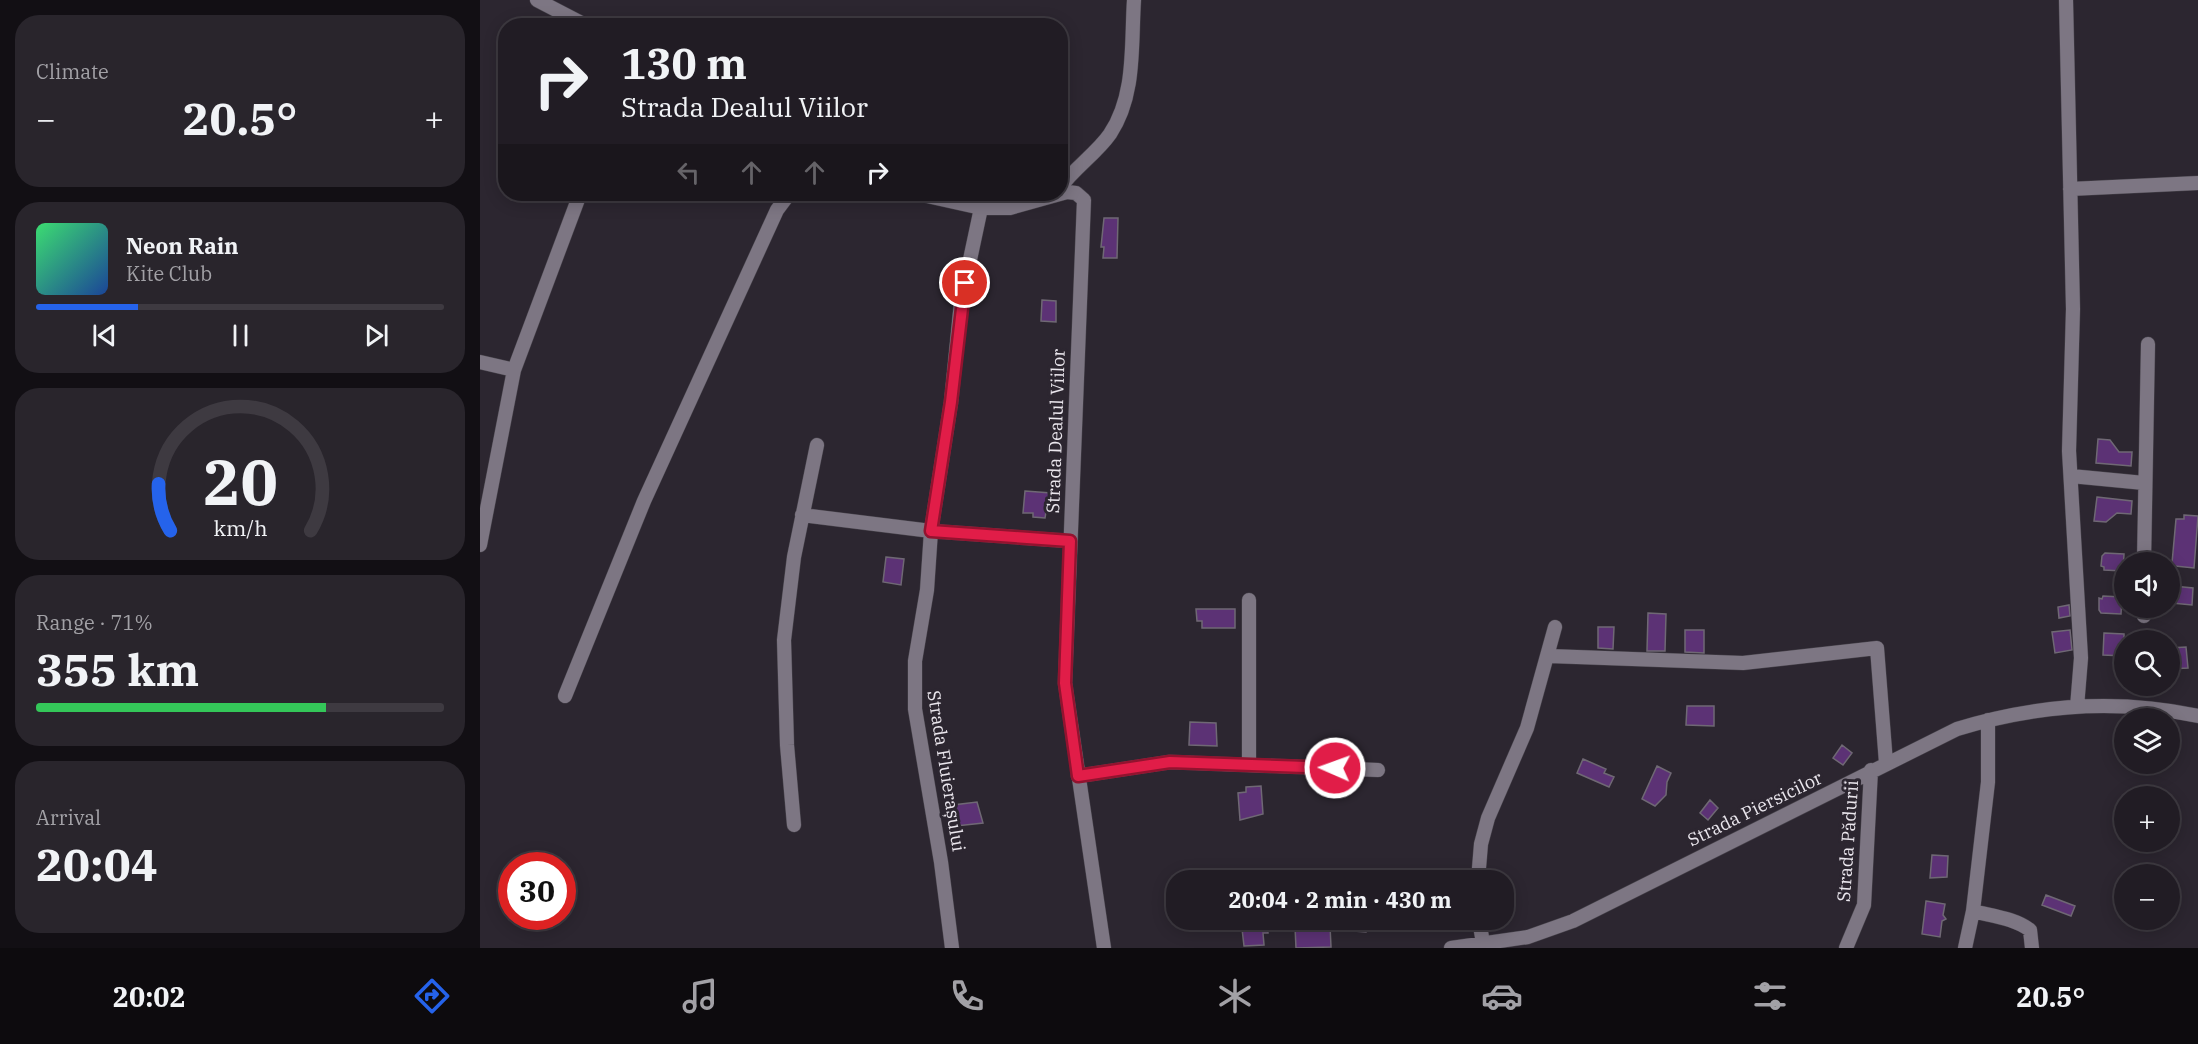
<!DOCTYPE html>
<meta charset="utf-8">
<style>
:root{--surface:#211c24;--page:#29252c;--text:#f1f3f6;--muted:#a2a1a6;--line:#3e3a41;--accent:#2563eb}
body{margin:0;font-family:"IBM Plex Serif",serif;background:var(--page);color:var(--text);height:100vh;display:flex;flex-direction:column;font-size:22px;white-space:nowrap}
*{box-sizing:border-box;margin:0}
p{font-size:20px;color:var(--muted)}
.icon{flex:none;width:33px;height:33px;fill:none;stroke:currentColor;stroke-width:2;stroke-linecap:round;stroke-linejoin:round}
.map{position:relative;flex:1;overflow:hidden}
.details{display:flex;flex-direction:column;gap:15px;padding:15px;background:#120f14;width:480px}
.details>*{flex:none}
.banner{position:absolute;left:18px;top:18px;width:570px;height:183px;border-radius:24px;box-shadow:0 3px 15px #0003,0 0 0 2px var(--line);background:#211c24;color:var(--text);overflow:hidden}
.buttons{position:absolute;left:1634px;top:552px;display:grid;gap:12px}
.buttons a{display:grid;place-items:center;width:66px;height:66px;border-radius:50%;background:var(--surface);box-shadow:0 3px 15px #0003,0 0 0 2px var(--line);font-size:30px}
.speed{position:absolute;left:18px;top:852px;display:flex;gap:12px;font-size:30px;font-weight:700;text-align:center}
.speed>*{display:grid;place-content:center;width:78px;height:78px;border-radius:50%;background:var(--surface);box-shadow:0 3px 15px #0003,0 0 0 2px var(--line);line-height:1}
.speed .limit{border:9px solid #d22;background:#fff;color:#111}
.pin{position:absolute;display:grid;place-items:center;width:51px;height:51px;color:#fff;margin:-26px;border:3px solid #fff;border-radius:50%;box-shadow:0 2px 6px #0007}
.me{position:absolute;width:66px;margin:-33px;rotate:272deg;stroke-linejoin:round;filter:drop-shadow(0 0 4px #0008)}
.turn{display:flex;align-items:center;gap:21px;height:126px;padding:0 24px;font-size:27px}
.turn .icon{width:78px;height:78px;stroke-width:2.5}
.turn b{display:block;font-size:42px;line-height:51px}
.lanes{display:flex;align-items:center;height:57px;padding:0 24px;background:#0003;justify-content:center;gap:30px;direction:ltr}
.lanes .off{opacity:.35}
.big{font-size:45px;font-weight:700;line-height:1.1}
.details .tile{flex:1;display:flex;flex-direction:column;justify-content:center;gap:9px;min-width:0;padding:0 21px;border-radius:24px;background:var(--page)}
.details .dial{align-items:center;gap:0}
.dial svg{height:156px;overflow:visible;fill:none;stroke:var(--line);stroke-width:7;stroke-linecap:round;text-anchor:middle}
.dial text{fill:var(--text);stroke:none}
.song{display:flex;align-items:center;gap:18px}
.cover{width:72px;height:72px;border-radius:9px;background:linear-gradient(135deg,hsl(140 70% 55%),hsl(220 70% 35%))}
.played{height:6px;border-radius:3px;background:linear-gradient(90deg,var(--accent) 25%,var(--line) 25%)}
.keys{display:flex;justify-content:space-around;direction:ltr}
.heat{display:flex;justify-content:space-between;align-items:center;font-size:33px;direction:ltr}
.charge{height:9px;border-radius:4px;background:linear-gradient(90deg,#34c759 71%,var(--line) 0)}
.trip{position:absolute;left:686px;top:870px;width:348px;height:60px;border-radius:24px;background:var(--surface);box-shadow:0 3px 15px #0003,0 0 0 2px var(--line);font-weight:700;line-height:60px;text-align:center}
.dock{display:flex;height:96px;justify-content:space-around;align-items:center;background:#0d0b0e;color:var(--muted)}
.dock .icon{width:42px;height:42px}
.dock .current{color:var(--accent)}
.dock b{font-size:27px;color:var(--text)}
main{display:flex;flex:1;min-height:0}
.map>svg:first-child{display:block}
</style>
<main>
<section class="details">
<div class="tile"><p>Climate</p>
<div class="heat"><a>−</a><b class="big">20.5°</b><a>+</a></div>
</div>
<div class="tile">
<div class="song"><i class="cover"></i><div><b>Neon Rain</b><p>Kite Club</p></div></div>
<div class="played"></div>
<div class="keys"><svg class="icon" aria-label="previous" viewBox="0 0 24 24"><path d="M18 5L8 12l10 7zM5 5v14"/></svg><svg class="icon" aria-label="pause" viewBox="0 0 24 24"><path d="M8 5v14M16 5v14"/></svg><svg class="icon" aria-label="next" viewBox="0 0 24 24"><path d="M6 5l10 7-10 7zM19 5v14"/></svg></div>
</div>
<div class="tile dial"><svg viewBox="0 0 100 80">
<path d="M14 69A42 42 0 1 1 86 69"/>
<path d="M14 69A42 42 0 0 1 8 45" stroke="#2563eb"/>
<text x="50" y="56" font-size="32" font-weight="700">20</text>
<text x="50" y="72" font-size="11">km/h</text>
</svg></div>
<div class="tile"><p>Range · 71%</p><b class="big">355 km</b><div class="charge"></div></div>
<div class="tile"><p>Arrival</p><b class="big">20:04</b></div>
</section>
<div class="map">
<svg width="1718" height="948" viewBox="0 0 1718 948">
<rect width="100%" height="100%" fill="#2c2630"/>
<path fill="#5c3275" stroke="#6f6874" stroke-width="1.5" d="M624,218H638L637,258H623L624,247H621Z
M562,300L576,301V322L561,321Z
M1618,439L1630,440L1639,452H1652L1651,466L1616,463Z
M545,491L571,493L569,512H566L565,518L553,517V513H543Z
M1617,497L1652,501L1651,514L1637,513L1626,522L1614,521Z
M1704,515L1718,516L1714,568L1695,566L1692,563L1696,519H1704Z
M1625,553L1644,554L1643,571L1624,570V567L1621,566L1622,556Z
M406,557L424,559L421,585L403,582Z
M1693,586L1713,588L1712,605L1692,603V600H1689L1690,589Z
M1623,596L1642,597L1641,614L1621,613L1619,610V598L1622,599Z
M1589,605L1590,616L1579,618L1578,607Z
M716,609H755V628H722V621H717Z
M1168,613L1186,614L1185,651H1167Z
M1118,627H1134L1133,649L1118,648Z
M1205,630H1224V653L1205,652Z
M1590,630L1592,650L1575,653L1572,632Z
M1624,633L1644,634V656L1623,655Z
M1706,647L1708,668L1689,669V648Z
M1207,706H1234V726L1206,725Z
M710,722L736,723L737,746L709,745Z
M1362,745L1372,753L1363,765L1353,758Z
M1103,759L1126,769L1124,773L1134,777L1129,787L1097,773Z
M1177,766L1191,773L1187,782L1186,795L1175,806L1162,799Z
M781,786L783,814L760,820L758,793L766,792V787Z
M1230,800L1238,808L1228,820L1220,813Z
M497,802L503,823L476,826L473,805Z
M1452,855L1468,856L1467,877L1450,878Z
M1566,895L1595,906L1591,916L1562,905Z
M1446,901L1465,904L1463,915L1466,919L1462,921L1460,937L1442,934Z
M761,920H787L788,933H783L784,945L764,946Z
M874,920H887L886,932L874,931Z
M850,925L851,947L816,948L815,927Z"/>
<g fill="none" stroke-linecap="round" stroke-linejoin="round">
<g stroke="#47434b" stroke-width="15">
<path id="street" d="M57,0L107,26
M1586,0L1593,309L1589,451L1601,658L1597,707
M580,188C594,168 616,154 630,134C656,95 651,45 654,0
M1590,189L1718,183
M438,194L501,208H530L587,192L596,193L604,200L585,683L624,948
M0,362L34,370
M1591,476L1664,483
M322,515L451,531L589,541
M0,545L34,370L100,194
M1664,562L1668,344
M1664,616V608
M1069,656L1263,663L1397,648L1406,763
M85,696L164,501L297,210L309,194
M769,765V600
M598,776L690,762L898,770
M314,825L307,745L304,640L314,557L337,445
M998,880L1001,844L1008,818L1047,728L1075,627
M1493,911C1512,916 1534,918 1550,930L1552,948
M999,920L1003,943
M472,948L461,862L435,709V661L447,590L451,531L471,402L481,302L501,208
M971,948L1048,937L1093,921L1477,729C1555,705 1638,699 1718,716
M1366,948L1384,905L1391,770
M1485,948L1493,911L1508,782V720"/>
</g>
<use href="#street" stroke="#7d7683" stroke-width="14"/>
</g>
<g fill="none" stroke-linecap="round" stroke-linejoin="round">
<g stroke="#92132f" stroke-width="15">
<path id="route" d="M485,283L471,402L451,531L590,541L585,683L598,776L690,762L855,768"/>
</g>
<use href="#route" stroke="#e11d48" stroke-width="10"/>
</g>
<g text-anchor="middle" stroke-width="6" stroke-linejoin="round" paint-order="stroke">
<g font-size="18" fill="#eae6ed" stroke="#2c2630">
<text transform="translate(576 431) rotate(-88)" y="6">Strada Dealul Viilor</text>
<text transform="translate(466 771) rotate(81)" y="6">Strada Fluierașului</text>
<text transform="translate(1275 809) rotate(-26)" y="6">Strada Piersicilor</text>
<text transform="translate(1368 841) rotate(-86)" y="6">Strada Pădurii</text>
</g>
</g>
</svg>
<div class="buttons">
<a><svg class="icon" aria-label="sound" viewBox="0 0 24 24"><path d="M4 9h4l5-4v14l-5-4H4zM17 9q2 3 0 6"/></svg></a>
<a><svg class="icon" aria-label="search" viewBox="0 0 24 24"><circle cx="10" cy="10" r="6"/><path d="M15 15l6 6"/></svg></a>
<a><svg class="icon" aria-label="layers" viewBox="0 0 24 24"><path d="M12 4l9 5-9 5-9-5zM3 14l9 5 9-5"/></svg></a>
<a>+</a>
<a>−</a>
</div>
<div class="speed"><div class="limit">30</div></div>
<div class="pin" style="left:485px;top:283px;background:#d93025"><svg class="icon" aria-label="arrive" viewBox="0 0 24 24"><path d="M6 21V4h12l-3 4 3 4H6"/></svg></div>
<svg class="me" style="left:855px;top:768px" viewBox="-20 -20 40 40"><circle r="17" fill="#e11d48" stroke="#fff" stroke-width="3"/><path d="M0-11L8 9 0 5-8 9z" fill="#fff"/></svg>
<div class="trip">20:04 · 2 min · 430 m</div>
<div class="banner">
<div class="turn"><svg class="icon" aria-label="right" viewBox="0 0 24 24"><path d="M7 20v-9h11M14 6l5 5-5 5"/></svg><div><b>130 m</b>Strada Dealul Viilor</div></div>
<div class="lanes"><svg class="icon off" aria-label="left" viewBox="0 0 24 24"><path d="M17 20v-9H6M10 6l-5 5 5 5"/></svg><svg class="icon off" aria-label="ahead" viewBox="0 0 24 24"><path d="M12 20V5M6 11l6-6 6 6"/></svg><svg class="icon off" aria-label="ahead" viewBox="0 0 24 24"><path d="M12 20V5M6 11l6-6 6 6"/></svg><svg class="icon" aria-label="right" viewBox="0 0 24 24"><path d="M7 20v-9h11M14 6l5 5-5 5"/></svg></div>
</div>
</div>
</main>
<nav class="dock">
<b>20:02</b>
<svg class="icon current" aria-label="directions" viewBox="0 0 24 24"><path d="M12 3l9 9-9 9-9-9zM9 14v-3h6M13 9l2 2-2 2"/></svg>
<svg class="icon" aria-label="music" viewBox="0 0 24 24"><path d="M9 18V5l10-2v13"/><circle cx="6" cy="18" r="3"/><circle cx="16" cy="16" r="3"/></svg>
<svg class="icon" aria-label="phone" viewBox="0 0 24 24"><path d="M5 4h4l2 5-3 2q2 4 5 5l2-3 5 2v4C11 20 4 13 5 4z"/></svg>
<svg class="icon" aria-label="climate" viewBox="0 0 24 24"><path d="M12 3v18M4 7l16 10M4 17L20 7"/></svg>
<svg class="icon" aria-label="car" viewBox="0 0 24 24"><path d="M5 17H2v-5l4-1 3-4h7l3 4 3 1v5h-3M9 17h6M6 11h13"/><circle cx="7" cy="17" r="2"/><circle cx="17" cy="17" r="2"/></svg>
<svg class="icon" aria-label="filters" viewBox="0 0 24 24"><path d="M4 7h16M4 17h16"/><circle cx="9" cy="7" r="2"/><circle cx="15" cy="17" r="2"/></svg>
<b>20.5°</b>
</nav>
